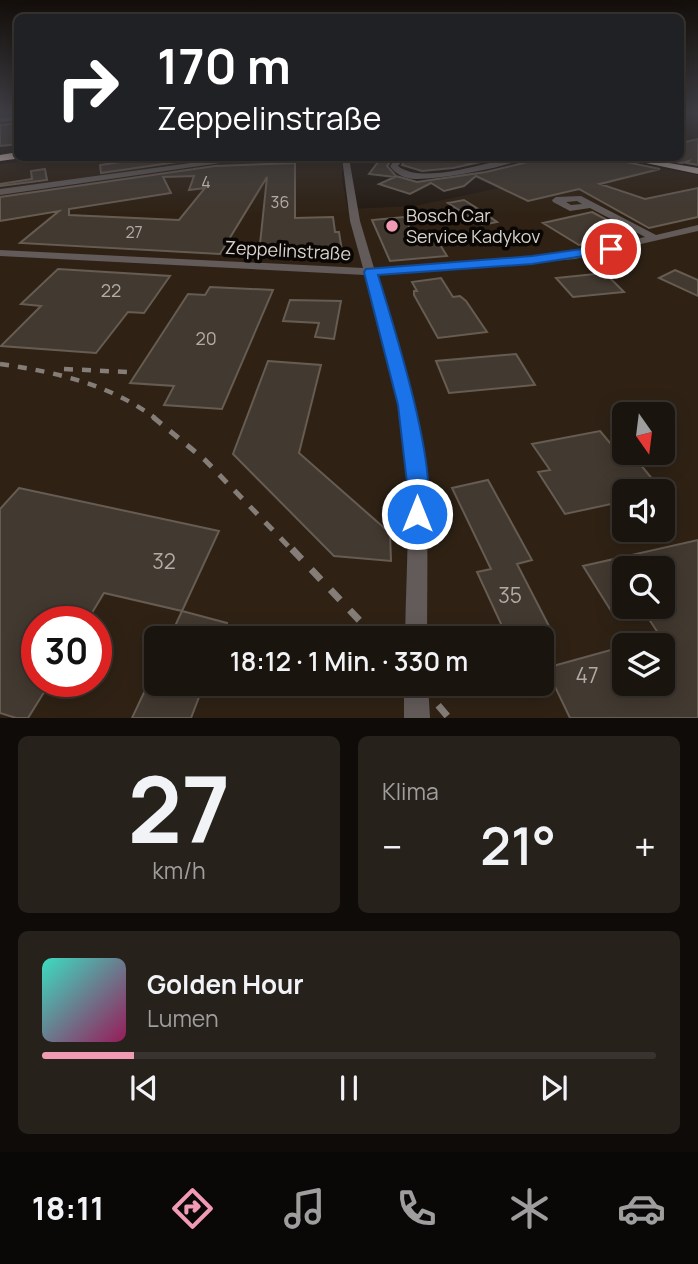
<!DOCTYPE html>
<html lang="de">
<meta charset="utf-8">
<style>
:root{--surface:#1a140e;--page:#27211c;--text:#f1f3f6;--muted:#9f9e9e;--line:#38332e;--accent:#f19ab4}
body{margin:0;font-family:Manrope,sans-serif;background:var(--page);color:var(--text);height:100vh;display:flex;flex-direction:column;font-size:26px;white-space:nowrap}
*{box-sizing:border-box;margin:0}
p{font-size:23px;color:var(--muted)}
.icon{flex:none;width:38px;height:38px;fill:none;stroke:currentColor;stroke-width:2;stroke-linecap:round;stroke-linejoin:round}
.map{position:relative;height:718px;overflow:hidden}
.side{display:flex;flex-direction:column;gap:18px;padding:18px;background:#0e0b08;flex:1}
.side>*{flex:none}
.hud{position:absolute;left:14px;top:14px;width:670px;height:147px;border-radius:10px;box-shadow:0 4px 18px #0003,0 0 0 2px var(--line);background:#202124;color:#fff;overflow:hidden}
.needle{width:46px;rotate:166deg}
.tools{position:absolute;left:612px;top:402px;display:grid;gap:14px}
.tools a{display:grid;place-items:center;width:63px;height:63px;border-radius:10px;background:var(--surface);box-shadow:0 4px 18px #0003,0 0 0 2px var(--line);font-size:35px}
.speed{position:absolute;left:21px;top:606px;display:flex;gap:14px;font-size:35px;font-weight:700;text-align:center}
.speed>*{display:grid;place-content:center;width:91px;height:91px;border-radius:50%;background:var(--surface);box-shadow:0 4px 18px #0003,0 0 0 2px var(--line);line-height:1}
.speed .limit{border:10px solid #d22;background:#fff;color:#111}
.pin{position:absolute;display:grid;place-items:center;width:60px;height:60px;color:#fff;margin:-30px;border:4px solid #fff;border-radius:50%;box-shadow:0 2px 7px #0007}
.me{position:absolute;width:77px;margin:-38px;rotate:0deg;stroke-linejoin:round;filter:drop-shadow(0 0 5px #0008)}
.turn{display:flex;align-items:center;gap:24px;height:147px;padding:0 28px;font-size:32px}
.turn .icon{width:91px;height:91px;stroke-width:2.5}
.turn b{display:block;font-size:49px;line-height:60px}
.big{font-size:52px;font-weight:600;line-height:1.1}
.side .tile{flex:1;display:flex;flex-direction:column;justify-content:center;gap:10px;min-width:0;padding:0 24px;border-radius:10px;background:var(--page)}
.side .dial{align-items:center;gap:0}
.dial b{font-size:91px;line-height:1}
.song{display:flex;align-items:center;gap:21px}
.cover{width:84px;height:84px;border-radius:10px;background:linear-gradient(135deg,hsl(170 70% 55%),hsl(330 70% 35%))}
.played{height:7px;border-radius:4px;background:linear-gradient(90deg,var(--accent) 15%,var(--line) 15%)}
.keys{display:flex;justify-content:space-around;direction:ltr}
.heat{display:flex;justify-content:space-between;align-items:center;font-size:38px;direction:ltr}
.side .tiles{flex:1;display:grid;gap:18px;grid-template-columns:1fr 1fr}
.tile:last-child{grid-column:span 2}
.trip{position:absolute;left:144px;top:626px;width:410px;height:70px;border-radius:10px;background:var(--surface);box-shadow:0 4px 18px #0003,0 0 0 2px var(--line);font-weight:600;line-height:70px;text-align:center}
.menu{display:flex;height:112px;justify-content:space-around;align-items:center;background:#0a0806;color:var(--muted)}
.menu .icon{width:49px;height:49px}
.menu .active{color:var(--accent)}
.menu b{font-size:32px;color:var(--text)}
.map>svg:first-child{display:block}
</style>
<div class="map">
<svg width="698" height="718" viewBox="0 0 698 718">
<rect width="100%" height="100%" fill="#231a12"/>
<path fill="#2f2215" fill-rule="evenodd" d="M43,158H342V181L348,209L414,206L565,174L578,176L634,163L698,175V718H0V164ZM625,415H663V453H625ZM625,492H663V530H625ZM625,569H663V607H625ZM37,621H96V681H37ZM156,639H541V684H156ZM625,646H663V684H625Z"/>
<path fill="#423930" stroke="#665c52" stroke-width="2" fill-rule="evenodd" d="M18,123V144L0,146V125Z
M698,139V165L687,163L689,161L682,163L653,158H681V143Z
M133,158H196L198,159L101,173L100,165L134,160Z
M381,158H393L387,166L396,176L417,182L486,172L532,161L533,158H620L621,161L660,169L600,184L645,199L698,188V217L649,228L579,189L528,201L476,176L464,186L444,191L431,183L410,194L379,184L395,177L369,174Z
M407,158H441L469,163L476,158H499L453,168L422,171L402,165Z
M295,163V218L333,217L335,232H339L342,251L304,252L291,247L289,253L259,254L267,177L220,254L20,243L59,211L0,221V197L215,166ZM194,176L189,190L205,188L179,220L69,215V209L171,193L163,177Z
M45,169L47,180L0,186V184L32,179L31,171Z
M464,200L480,210L497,222L482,225L448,203Z
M592,212L635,235L579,245L543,223Z
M404,217L418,244L439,243L447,256L390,261L372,220Z
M58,269L170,276L144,313L128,312L96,353L1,346L41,306L21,304Z
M675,270L698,280V296L659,278Z
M605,273L624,292L573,297L556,278Z
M441,278L453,297L460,296L466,301L487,332L438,338L414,295V291H417L412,282Z
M210,287L273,290L222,409L164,405L174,386L130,383L188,294L205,295Z
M290,300L341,301L334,339L315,337L319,323L283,321Z
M516,354L535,385L449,393L436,361Z
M268,361L321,365L299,453L390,533L391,561L334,556L233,454Z
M600,431L621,456L631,453L663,492H625V501L565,514L538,472L550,470L532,444Z
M488,480L532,560L517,564L552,632L528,639H508L477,572L491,569L452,488Z
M19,488L219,531L182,611L104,593L87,621H37V681H51L28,718H16L0,713V509Z
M698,540V718H570L546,668L625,646V684H663V646H638V643L660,636L641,607H663V569H625V611L613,614L583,566Z
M182,611L227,623L221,639H169Z
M148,684H204L191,718H132Z"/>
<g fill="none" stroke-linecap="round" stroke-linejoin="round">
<path fill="#625b5a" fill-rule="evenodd" d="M18,116V120L0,122V118Z
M249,158H296L292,160L220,163L0,195V189L220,159Z
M342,158H349L360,221L374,268L575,253L645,237L590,208L570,211L553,202L552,200L556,197L581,196L656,235L698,225V231L575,259L376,275C393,328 412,380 420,435C430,502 427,571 427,639H405C406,570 412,499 403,430C396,377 379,327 365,275L0,256V250L363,268L350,221ZM577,201L582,204L571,205L566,202Z
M396,158H404L398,166C422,185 484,163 512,158H525C509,167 425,183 408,178C400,176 394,172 390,166Z
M404,684H428L430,718H404Z"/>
<path fill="#a99c98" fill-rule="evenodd" d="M622,158H640L698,168V174Z"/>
<path fill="#c5b5b1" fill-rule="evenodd" d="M18,152V158H22L0,161V155Z"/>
<path stroke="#857d77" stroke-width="4.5" stroke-dasharray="9 9" stroke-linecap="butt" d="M0,364C56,372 109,384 155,418
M64,369L127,372"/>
<path stroke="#857d77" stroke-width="5" stroke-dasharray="11 11" stroke-linecap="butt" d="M153,417L205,460L293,551"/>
<path stroke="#857d77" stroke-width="7" stroke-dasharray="14 14" stroke-linecap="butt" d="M292,549L377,639
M420,684L449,718"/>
</g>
<linearGradient id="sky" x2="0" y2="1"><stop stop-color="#130e0a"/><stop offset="0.53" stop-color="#3f3e44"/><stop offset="1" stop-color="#3f3e44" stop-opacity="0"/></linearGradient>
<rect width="698" height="213" fill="url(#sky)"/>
<path fill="#1a73e8" stroke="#114b97" stroke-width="2" d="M611,245L616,246V251L532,264L378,275C392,321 444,481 424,521L417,523L409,521L406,514L407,483L398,405L364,272L366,269L532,256Z"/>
<circle fill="#f19ab4" stroke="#090604" stroke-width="2.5" cx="392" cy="226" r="7"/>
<g text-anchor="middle" stroke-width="7" stroke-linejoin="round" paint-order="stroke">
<g font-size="16" fill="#b3aca6">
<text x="206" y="188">4</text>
<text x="280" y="208">36</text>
<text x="134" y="238">27</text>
</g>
<g font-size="18" fill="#d9d3ce" stroke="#090604" text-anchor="start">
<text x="406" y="222">Bosch Car<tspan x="406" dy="21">Service Kadykov</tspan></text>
</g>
<g font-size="18" fill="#d9d3ce" stroke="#090604">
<text transform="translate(288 251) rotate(3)" y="6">Zeppelinstraße</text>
</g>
<g font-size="18" fill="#b3aca6">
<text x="111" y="297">22</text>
<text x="206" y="345">20</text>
</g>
<g font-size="21" fill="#b3aca6">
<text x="164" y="569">32</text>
<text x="510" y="603">35</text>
<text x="587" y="683">47</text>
</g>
</g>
</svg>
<div class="tools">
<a><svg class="needle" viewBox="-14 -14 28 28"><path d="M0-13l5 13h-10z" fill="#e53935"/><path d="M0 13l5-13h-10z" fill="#9f9e9e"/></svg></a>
<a><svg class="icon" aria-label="sound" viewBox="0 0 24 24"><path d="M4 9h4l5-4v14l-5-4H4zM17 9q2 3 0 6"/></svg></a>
<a><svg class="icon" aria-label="search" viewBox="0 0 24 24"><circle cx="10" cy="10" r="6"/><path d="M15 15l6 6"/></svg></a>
<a><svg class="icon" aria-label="layers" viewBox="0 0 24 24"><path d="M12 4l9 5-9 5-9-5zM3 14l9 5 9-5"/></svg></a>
</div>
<div class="speed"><div class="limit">30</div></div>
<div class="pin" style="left:611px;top:249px;background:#d93025"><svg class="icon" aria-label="arrive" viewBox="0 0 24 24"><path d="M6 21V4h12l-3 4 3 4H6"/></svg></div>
<svg class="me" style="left:417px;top:514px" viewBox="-20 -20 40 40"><circle r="17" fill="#1a73e8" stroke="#fff" stroke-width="3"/><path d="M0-11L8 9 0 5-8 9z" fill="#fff"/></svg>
<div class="trip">18:12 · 1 Min. · 330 m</div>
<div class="hud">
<div class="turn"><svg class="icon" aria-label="right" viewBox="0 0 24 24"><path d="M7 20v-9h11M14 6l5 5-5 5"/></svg><div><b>170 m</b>Zeppelinstraße</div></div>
</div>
</div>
<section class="side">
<div class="tiles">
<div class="tile dial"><b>27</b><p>km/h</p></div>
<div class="tile"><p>Klima</p>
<div class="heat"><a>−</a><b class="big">21°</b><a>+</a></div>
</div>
<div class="tile">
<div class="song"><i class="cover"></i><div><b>Golden Hour</b><p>Lumen</p></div></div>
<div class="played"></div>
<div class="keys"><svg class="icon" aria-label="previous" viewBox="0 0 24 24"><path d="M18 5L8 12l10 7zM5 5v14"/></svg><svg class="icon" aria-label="pause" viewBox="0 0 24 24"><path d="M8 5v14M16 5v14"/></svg><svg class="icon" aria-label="next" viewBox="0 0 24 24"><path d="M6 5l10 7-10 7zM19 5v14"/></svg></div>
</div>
</div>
</section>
<nav class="menu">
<b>18:11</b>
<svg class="icon active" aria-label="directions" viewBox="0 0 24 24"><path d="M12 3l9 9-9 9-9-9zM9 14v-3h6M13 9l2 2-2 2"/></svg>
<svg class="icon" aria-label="music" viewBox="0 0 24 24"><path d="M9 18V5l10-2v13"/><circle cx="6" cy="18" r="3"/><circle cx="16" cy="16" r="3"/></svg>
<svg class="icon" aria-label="phone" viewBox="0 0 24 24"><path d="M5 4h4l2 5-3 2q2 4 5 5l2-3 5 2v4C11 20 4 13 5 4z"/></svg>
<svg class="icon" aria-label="climate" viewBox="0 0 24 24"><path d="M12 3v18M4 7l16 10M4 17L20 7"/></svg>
<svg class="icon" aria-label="car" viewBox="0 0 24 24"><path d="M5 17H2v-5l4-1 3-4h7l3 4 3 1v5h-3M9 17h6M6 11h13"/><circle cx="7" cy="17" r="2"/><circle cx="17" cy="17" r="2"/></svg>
</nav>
